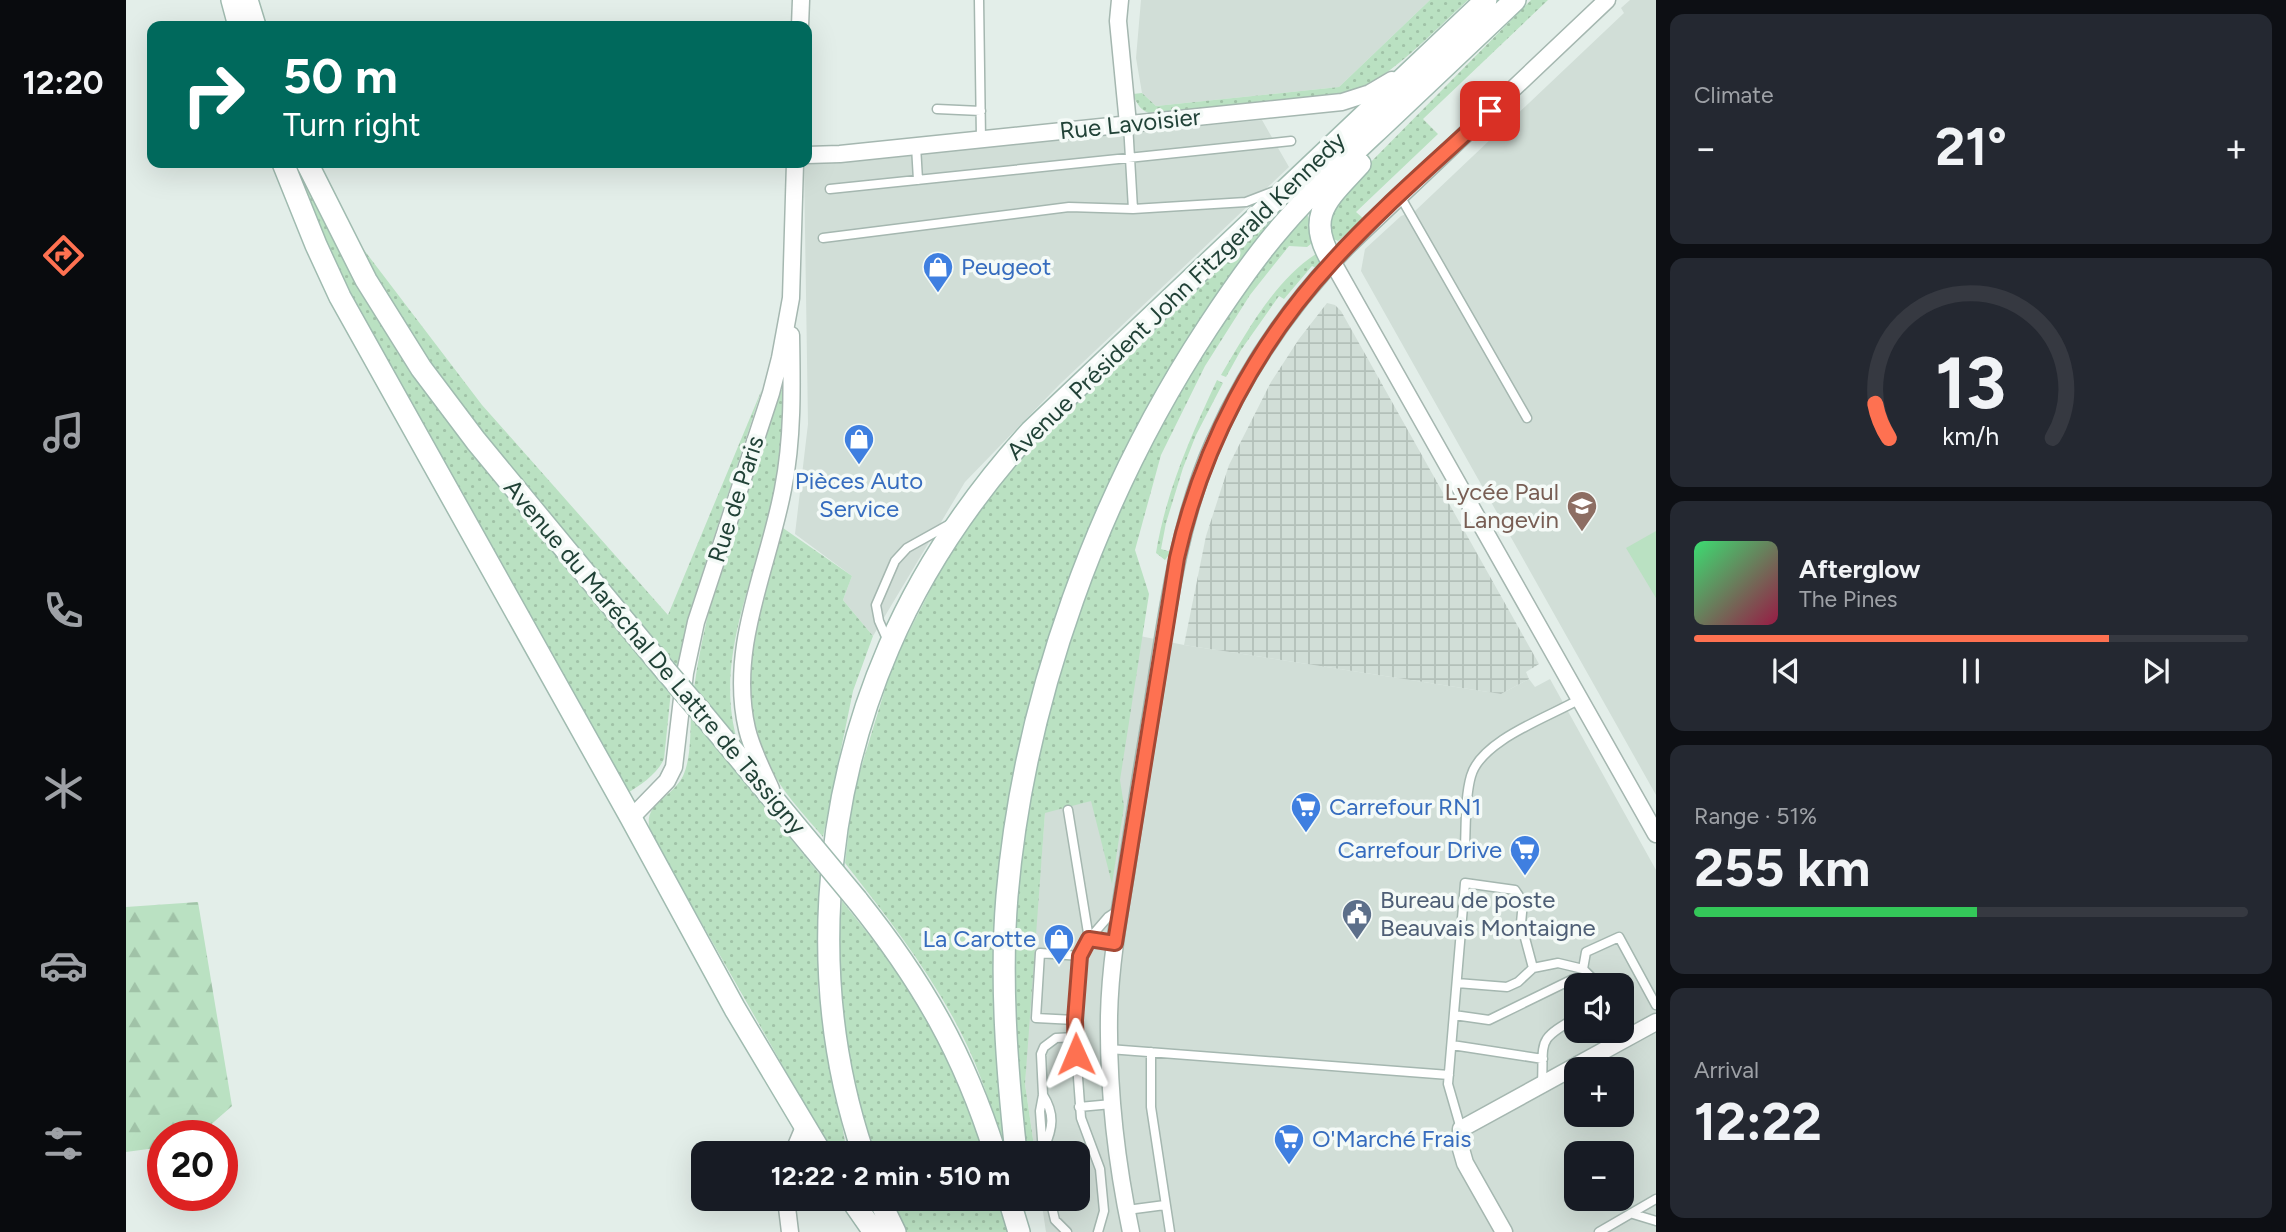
<!DOCTYPE html>
<meta charset="utf-8">
<style>
:root{--surface:#171b24;--page:#242831;--text:#f1f3f6;--muted:#9ea1a6;--line:#363941;--accent:#fe7151}
body{margin:0;font-family:Figtree,sans-serif;background:var(--page);color:var(--text);height:100vh;display:flex;flex-direction:column;font-size:26px;white-space:nowrap}
*{box-sizing:border-box;margin:0}
p{font-size:23px;color:var(--muted)}
.icon{flex:none;width:38px;height:38px;fill:none;stroke:currentColor;stroke-width:2;stroke-linecap:round;stroke-linejoin:round}
.map{position:relative;flex:1;overflow:hidden}
.sheet{display:flex;flex-direction:column;gap:14px;padding:14px;background:#0d0f14;width:630px}
.sheet>*{flex:none}
.banner{position:absolute;left:21px;top:21px;width:665px;height:147px;border-radius:14px;box-shadow:0 7px 28px #0002;background:#00695c;color:#fff;overflow:hidden}
.buttons{position:absolute;left:1438px;top:973px;display:grid;gap:14px}
.buttons a{display:grid;place-items:center;width:70px;height:70px;border-radius:14px;background:var(--surface);box-shadow:0 7px 28px #0002;font-size:35px}
.speed{position:absolute;left:21px;top:1120px;display:flex;gap:14px;font-size:35px;font-weight:700;text-align:center}
.speed>*{display:grid;place-content:center;width:91px;height:91px;border-radius:50%;background:var(--surface);box-shadow:0 7px 28px #0002;line-height:1}
.speed .limit{border:10px solid #d22;background:#fff;color:#111}
.pin{position:absolute;display:grid;place-items:center;width:60px;height:60px;color:#fff;margin:-30px;border-radius:14px;box-shadow:0 4px 10px #0006}
.me{position:absolute;width:77px;margin:-38px;rotate:359deg;stroke-linejoin:round;filter:drop-shadow(0 0 5px #0008)}
.turn{display:flex;align-items:center;gap:24px;height:147px;padding:0 21px;font-size:32px}
.turn .icon{width:91px;height:91px;stroke-width:2.5}
.turn b{display:block;font-size:49px;line-height:60px}
.big{font-size:52px;font-weight:700;line-height:1.1}
.sheet .widget{flex:1;display:flex;flex-direction:column;justify-content:center;gap:10px;min-width:0;padding:0 24px;border-radius:14px;background:var(--page)}
.sheet .dial{align-items:center;gap:0}
.dial svg{height:182px;overflow:visible;fill:none;stroke:var(--line);stroke-width:7;stroke-linecap:round;text-anchor:middle}
.dial text{fill:var(--text);stroke:none}
.song{display:flex;align-items:center;gap:21px}
.cover{width:84px;height:84px;border-radius:10px;background:linear-gradient(135deg,hsl(140 70% 55%),hsl(340 70% 35%))}
.played{height:7px;border-radius:4px;background:linear-gradient(90deg,var(--accent) 75%,var(--line) 75%)}
.keys{display:flex;justify-content:space-around;direction:ltr}
.heat{display:flex;justify-content:space-between;align-items:center;font-size:38px;direction:ltr}
.charge{height:10px;border-radius:5px;background:linear-gradient(90deg,#34c759 51%,var(--line) 0)}
.trip{position:absolute;left:565px;top:1141px;width:399px;height:70px;border-radius:14px;background:var(--surface);box-shadow:0 7px 28px #0002;font-weight:700;line-height:70px;text-align:center}
main{display:flex;flex:1;min-height:0}
.menu{display:flex;flex-direction:column;width:126px;justify-content:space-around;align-items:center;background:#090b0e;color:var(--muted)}
.menu .icon{width:49px;height:49px}
.menu .on{color:var(--accent)}
.menu b{font-size:32px;color:var(--text)}
.map>svg:first-child{display:block}
</style>
<main>
<nav class="menu">
<b>12:20</b>
<svg class="icon on" aria-label="directions" viewBox="0 0 24 24"><path d="M12 3l9 9-9 9-9-9zM9 14v-3h6M13 9l2 2-2 2"/></svg>
<svg class="icon" aria-label="music" viewBox="0 0 24 24"><path d="M9 18V5l10-2v13"/><circle cx="6" cy="18" r="3"/><circle cx="16" cy="16" r="3"/></svg>
<svg class="icon" aria-label="phone" viewBox="0 0 24 24"><path d="M5 4h4l2 5-3 2q2 4 5 5l2-3 5 2v4C11 20 4 13 5 4z"/></svg>
<svg class="icon" aria-label="climate" viewBox="0 0 24 24"><path d="M12 3v18M4 7l16 10M4 17L20 7"/></svg>
<svg class="icon" aria-label="car" viewBox="0 0 24 24"><path d="M5 17H2v-5l4-1 3-4h7l3 4 3 1v5h-3M9 17h6M6 11h13"/><circle cx="7" cy="17" r="2"/><circle cx="17" cy="17" r="2"/></svg>
<svg class="icon" aria-label="filters" viewBox="0 0 24 24"><path d="M4 7h16M4 17h16"/><circle cx="9" cy="7" r="2"/><circle cx="15" cy="17" r="2"/></svg>
</nav>
<div class="map">
<svg width="1530" height="1232" viewBox="0 0 1530 1232">
<defs>
<pattern id="industrial-grid" width="8" height="8" patternUnits="userSpaceOnUse" patternTransform="scale(1.75)"><rect width="8" height="8" fill="#d1ded7"/><path d="M0 4h8M4 0v8" fill="none" stroke="#b3c0b9"/></pattern>
<pattern id="grass-dots" width="8" height="8" patternUnits="userSpaceOnUse" patternTransform="scale(1.75)"><rect width="8" height="8" fill="#bae1c2"/><path d="M2 2h.1M6 6h.1" fill="none" stroke="#a0c2a7" stroke-width="1.8" stroke-linecap="round"/></pattern>
<pattern id="forest-firs" width="22" height="20" patternUnits="userSpaceOnUse" patternTransform="scale(1.75)"><rect width="22" height="20" fill="#bae1c2"/><path d="M5 1l3.5 6h-7zM16 11l3.5 6h-7z" fill="#a0c2a7"/></pattern>
</defs>
<rect width="100%" height="100%" fill="#e3eee9"/>
<path fill="#d1ded7" fill-rule="evenodd" d="M1015,0H1304L1213,87L1030,106L1016,93L1010,58Z
M1504,0H1530V795L1235,271L1239,249L1275,216L1289,211L1498,13L1495,8Z
M1136,120L1163,167L933,385L839,482L747,636L717,600L726,576L669,534L682,424L678,164Z
M965,626L1058,645L1375,694L1403,679L1409,687L1424,679L1530,870V1232H920L915,1199H952V1153H909L899,1084L901,1038L919,813ZM1451,985H1496V1031H1451ZM1451,1069H1496V1115H1451ZM1451,1153H1496V1199H1451Z"/>
<path fill="url(#industrial-grid)" d="M1201,303L1209,305L1215,311L1413,664L1400,672L1403,679L1375,694L1058,645L1080,536L1103,465L1145,382L1173,339Z"/>
<path fill="url(#grass-dots)" d="M1304,0H1342C1304,34 1269,75 1221,95L1026,114C1015,111 1011,105 1007,94L1016,93L1030,106L1213,87Z
M1405,0H1422L1297,119L1312,134L1230,212L1238,219L1212,241L1205,238L1202,216L1235,172Z
M165,163H172L224,263L545,691L538,759C531,774 515,785 500,794L219,286Z
M1163,199L1078,312L1016,419L913,677L891,760L871,887L869,937L880,1153H877C870,1129 865,1104 856,1081C826,999 772,931 719,863L727,794L767,663L816,567L845,521L912,437Z
M1180,211L1190,240L1181,247L1163,246L1124,295L1079,366L1035,455L1009,550L1023,594L994,780L998,806L986,884L965,801L919,813L899,1084L909,1153H898C890,1069 883,984 890,899C905,704 979,514 1079,347C1109,299 1145,255 1180,211Z
M222,229L356,405L542,615L636,389L567,602L553,668L346,422L293,350Z
M1193,252L1194,264L1190,268L1186,266L1158,299L1153,296L1115,350L1100,377L1095,375C1121,332 1149,279 1193,252Z
M1091,380L1097,383L1070,435L1057,468L1040,523L1035,549L1045,552L1039,560L1030,553C1040,491 1065,436 1091,380Z
M653,390H659C656,431 655,473 644,513C625,588 588,665 612,743L568,688C582,586 621,488 653,390Z
M657,528L726,576L717,600L747,636L727,691L697,837C681,818 663,799 650,778C601,695 634,612 657,528Z
M565,716L695,876L692,989L721,1153H709L687,1119L525,834C514,803 545,800 557,776C565,758 564,736 565,716Z
M716,901L778,979L819,1049L860,1153H745C733,1112 721,1069 715,1026C710,985 713,942 716,901Z
M763,1199H873L883,1232H779Z"/>
<path fill="url(#forest-firs)" d="M72,902L106,1106L72,1136H37V1147L0,1152V907Z"/>
<path fill="#bae1c2" d="M1530,531V598L1500,548Z"/>
<g fill="none" stroke-linecap="round" stroke-linejoin="round">
<g stroke="#a5b7b0" stroke-width="11">
<path id="service" d="M853,0L855,139
M811,109L855,111
M1002,124L1007,209
M790,146L792,180
M704,189L1165,141
M1274,196L1401,418
M697,238L943,207L1007,209L1120,202L1146,192
M761,639L753,621L750,605L769,561L781,548L824,524
M942,810L963,939L954,956L949,1037L955,1118L974,1169L978,1211L972,1232
M1339,847C1340,825 1339,796 1345,776C1355,740 1423,717 1454,699
M989,943L963,939L982,917L994,909
M1457,969L1460,952L1493,937L1530,1005
M1331,983L1381,987L1392,982L1407,968L1432,963L1457,969L1473,985
M1328,1015L1363,1020L1447,979L1472,985
M949,1020L910,1018L914,953L954,956
M1326,1045L1417,1059
M983,1049L1323,1075
M1025,1052V1107L1044,1232
M1416,1084C1418,1039 1410,1041 1451,1017
M917,1095C929,1114 927,1128 918,1148
M953,1107L986,1104
M1335,1129L1322,1084L1339,883L1389,890L1397,902L1395,923L1407,968
M917,1153L914,1111L917,1095L915,1054L918,1047L930,1038L949,1037
M924,1199L929,1220L941,1232
M1001,1210L1039,1205
M1507,1214L1530,1221
M1473,1232L1530,1199"/>
</g>
<g stroke="#a5b7b0" stroke-width="19">
<path id="minor" d="M994,0L992,21L1002,124
M674,26L675,0
M681,155L714,154L1216,102L1244,93L1266,80
M1206,261L1530,834
M645,789C636,769 626,750 621,729C602,647 642,569 657,489C667,439 666,386 665,335
M505,818L541,781L548,767L559,673L570,622L645,393L654,358L665,298L669,163
M667,1153L678,1127
M660,1199L664,1232
M1005,1232C990,1161 982,1089 983,1016C984,968 992,920 1000,873C1008,820 1016,768 1025,715C1040,623 1050,528 1088,442C1123,364 1172,293 1234,234L1481,0
M1378,1232L1339,1163L1335,1149V1129L1530,1022"/>
</g>
<g stroke="#a0bbb0" stroke-width="24">
<path id="secondary" d="M106,0L113,26
M121,0L129,26
M157,163L190,245L214,297L505,818L609,1009L695,1153
M181,163L240,280L295,368L350,441L539,670
M1206,261C1178,215 1203,198 1234,164
M575,712L687,847
M731,900C796,981 838,1054 869,1153
M737,1153C682,990 695,804 763,647C797,568 847,495 905,431L1360,0
M890,1153C881,1070 874,980 881,896C898,697 973,493 1082,327C1105,292 1129,257 1156,226C1188,189 1224,156 1259,123C1302,82 1346,41 1389,0
M725,1199L748,1232
M753,1199L769,1232
M883,1199L893,1232"/>
</g>
<use href="#service" stroke="#fff" stroke-width="8"/>
<use href="#minor" stroke="#fff" stroke-width="16"/>
<use href="#secondary" stroke="#fff" stroke-width="21"/>
<g stroke="#a0bbb0" stroke-width="24" stroke-linecap="butt">
<path id="secondary-bridge" d="M539,670L575,712
M687,847L731,900"/>
</g>
<use href="#secondary-bridge" stroke="#fff" stroke-width="21"/>
</g>
<g fill="none" stroke-linecap="round" stroke-linejoin="round">
<g stroke="#a54935" stroke-width="18">
<path id="route" d="M950,1054L949,1020L954,956L963,939L989,943L1051,558C1076,447 1130,344 1207,261C1255,208 1312,160 1364,111"/>
</g>
<use href="#route" stroke="#fe7151" stroke-width="12"/>
</g>
<defs>
<g id="shop-pin" transform="scale(1.575)"><path d="M0 17L-7.5 6A9.5 9.5 0 1 1 7.5 6Z" fill="#3f7fe0" stroke="#f4faf7"/><path d="M-5-2.5h2.3a2.7 3.5 0 0 1 5.4 0H5L5.5 6h-11ZM-1.5-2.5h3a1.5 2.3 0 0 0-3 0Z" fill="#fff"/></g>
<g id="school-pin" transform="scale(1.575)"><path d="M0 17L-7.5 6A9.5 9.5 0 1 1 7.5 6Z" fill="#8d6e63" stroke="#f4faf7"/><path d="M0-5L7-2L0 1L-7-2ZM-4 1L0 2.5L4 1V4Q0 6-4 4Z" fill="#fff"/></g>
<g id="supermarket-pin" transform="scale(1.575)"><path d="M0 17L-7.5 6A9.5 9.5 0 1 1 7.5 6Z" fill="#3f7fe0" stroke="#f4faf7"/><path d="M-6-5.5h2.5l.6 2H6L4.5 2H-2.5L-4.4-4H-6ZM-1.5 3.2a1.3 1.3 0 1 0 .1 0ZM3 3.2a1.3 1.3 0 1 0 .1 0Z" fill="#fff"/></g>
<g id="civic-pin" transform="scale(1.575)"><path d="M0 17L-7.5 6A9.5 9.5 0 1 1 7.5 6Z" fill="#5c6f8a" stroke="#f4faf7"/><path d="M-.6-6.5H3V-4.5H.6V-3L4-1V1h2V6H-6V1h2V-1L-.6-3ZM-1.2 2.5V6h2.4V2.5Z" fill="#fff"/></g>
</defs>
<g fill-rule="evenodd">
<use href="#shop-pin" x="812" y="267"/>
<use href="#shop-pin" x="733" y="439"/>
<use href="#school-pin" x="1456" y="506"/>
<use href="#supermarket-pin" x="1180" y="807"/>
<use href="#supermarket-pin" x="1399" y="850"/>
<use href="#civic-pin" x="1231" y="914"/>
<use href="#shop-pin" x="933" y="939"/>
<use href="#supermarket-pin" x="1163" y="1139"/>
</g>
<g text-anchor="middle" stroke-width="7" stroke-linejoin="round" paint-order="stroke">
<g font-size="24" fill="#214237" stroke="#f4faf7">
<text transform="translate(1004 124) rotate(-6)" y="8">Rue Lavoisier</text>
<text transform="translate(1050 296) rotate(-44)" y="8">Avenue Président John Fitzgerald Kennedy</text>
<text transform="translate(610 499) rotate(-72)" y="8">Rue de Paris</text>
<text transform="translate(529 657) rotate(50)" y="8">Avenue du Maréchal De Lattre de Tassigny</text>
</g>
<g font-size="24" fill="#366cbe" stroke="#f4faf7" text-anchor="start">
<text x="835" y="275">Peugeot</text>
<text x="733" y="489" text-anchor="middle">Pièces Auto<tspan x="733" dy="28">Service</tspan></text>
<text x="1203" y="815">Carrefour RN1</text>
<text x="1376" y="858" text-anchor="end">Carrefour Drive</text>
<text x="910" y="947" text-anchor="end">La Carotte</text>
<text x="1186" y="1147">O'Marché Frais</text>
</g>
<g font-size="24" fill="#785e54" stroke="#f4faf7" text-anchor="end">
<text x="1433" y="500">Lycée Paul<tspan x="1433" dy="28">Langevin</tspan></text>
</g>
<g font-size="24" fill="#4e5e75" stroke="#f4faf7" text-anchor="start">
<text x="1254" y="908">Bureau de poste<tspan x="1254" dy="28">Beauvais Montaigne</tspan></text>
</g>
</g>
</svg>
<div class="buttons">
<a><svg class="icon" aria-label="sound" viewBox="0 0 24 24"><path d="M4 9h4l5-4v14l-5-4H4zM17 9q2 3 0 6"/></svg></a>
<a>+</a>
<a>−</a>
</div>
<div class="speed"><div class="limit">20</div></div>
<div class="pin" style="left:1364px;top:111px;background:#d93025"><svg class="icon" aria-label="arrive" viewBox="0 0 24 24"><path d="M6 21V4h12l-3 4 3 4H6"/></svg></div>
<svg class="me" style="left:950px;top:1054px" viewBox="-20 -20 40 40"><path d="M0-17L14 15 0 8-14 15z" fill="#fe7151" stroke="#fff" stroke-width="4"/></svg>
<div class="trip">12:22 · 2 min · 510 m</div>
<div class="banner">
<div class="turn"><svg class="icon" aria-label="right" viewBox="0 0 24 24"><path d="M7 20v-9h11M14 6l5 5-5 5"/></svg><div><b>50 m</b>Turn right</div></div>
</div>
</div>
<section class="sheet">
<div class="widget"><p>Climate</p>
<div class="heat"><a>−</a><b class="big">21°</b><a>+</a></div>
</div>
<div class="widget dial"><svg viewBox="0 0 100 80">
<path d="M14 69A42 42 0 1 1 86 69"/>
<path d="M14 69A42 42 0 0 1 8 54" stroke="#fe7151"/>
<text x="50" y="56" font-size="32" font-weight="700">13</text>
<text x="50" y="72" font-size="11">km/h</text>
</svg></div>
<div class="widget">
<div class="song"><i class="cover"></i><div><b>Afterglow</b><p>The Pines</p></div></div>
<div class="played"></div>
<div class="keys"><svg class="icon" aria-label="previous" viewBox="0 0 24 24"><path d="M18 5L8 12l10 7zM5 5v14"/></svg><svg class="icon" aria-label="pause" viewBox="0 0 24 24"><path d="M8 5v14M16 5v14"/></svg><svg class="icon" aria-label="next" viewBox="0 0 24 24"><path d="M6 5l10 7-10 7zM19 5v14"/></svg></div>
</div>
<div class="widget"><p>Range · 51%</p><b class="big">255 km</b><div class="charge"></div></div>
<div class="widget"><p>Arrival</p><b class="big">12:22</b></div>
</section>
</main>
